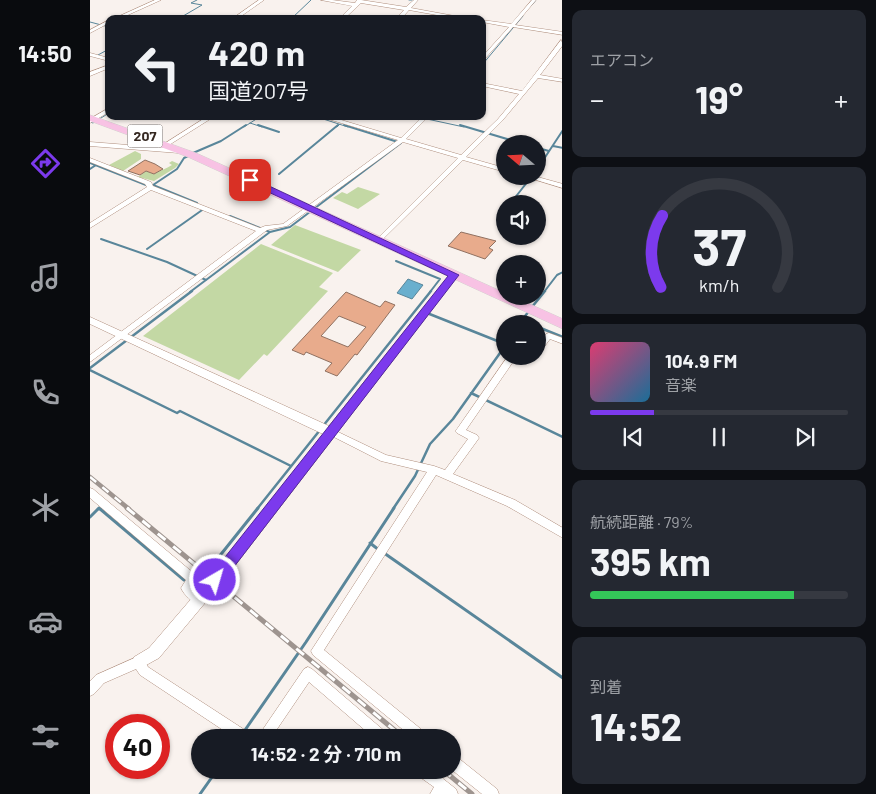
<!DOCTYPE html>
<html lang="ja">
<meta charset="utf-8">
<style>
:root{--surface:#171b24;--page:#242831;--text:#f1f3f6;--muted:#9ea1a6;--line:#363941;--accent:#7c3aed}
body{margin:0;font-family:Barlow,"Noto Sans JP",sans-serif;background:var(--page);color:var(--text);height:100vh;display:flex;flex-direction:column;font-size:19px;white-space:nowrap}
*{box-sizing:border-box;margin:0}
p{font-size:16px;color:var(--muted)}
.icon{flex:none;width:28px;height:28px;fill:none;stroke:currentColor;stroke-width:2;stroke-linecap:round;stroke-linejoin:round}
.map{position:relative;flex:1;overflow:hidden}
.sheet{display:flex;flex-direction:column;gap:10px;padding:10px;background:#0d0f14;width:314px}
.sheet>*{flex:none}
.hud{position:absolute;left:15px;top:15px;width:381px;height:105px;border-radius:10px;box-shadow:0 1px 4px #0004;background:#171b24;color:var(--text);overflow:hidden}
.needle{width:32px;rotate:289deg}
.controls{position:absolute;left:406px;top:135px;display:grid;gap:10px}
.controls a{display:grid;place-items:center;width:50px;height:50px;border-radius:50%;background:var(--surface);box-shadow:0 1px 4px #0004;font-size:25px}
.speed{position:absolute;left:15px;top:714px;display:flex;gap:10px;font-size:25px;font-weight:700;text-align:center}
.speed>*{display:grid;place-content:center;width:65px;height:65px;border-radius:50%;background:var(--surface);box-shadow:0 1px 4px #0004;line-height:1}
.speed .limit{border:8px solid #d22;background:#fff;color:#111}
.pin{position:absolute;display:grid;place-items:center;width:42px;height:42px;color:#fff;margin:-21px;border-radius:10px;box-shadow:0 2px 8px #0006}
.me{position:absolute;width:55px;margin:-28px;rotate:38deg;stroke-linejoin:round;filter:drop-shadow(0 0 4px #0008)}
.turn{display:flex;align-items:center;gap:18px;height:105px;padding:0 20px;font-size:22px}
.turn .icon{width:65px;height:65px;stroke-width:2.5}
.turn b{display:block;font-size:35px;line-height:42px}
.big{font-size:38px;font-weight:700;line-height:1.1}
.sheet .tile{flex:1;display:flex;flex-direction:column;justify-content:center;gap:8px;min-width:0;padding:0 18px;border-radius:10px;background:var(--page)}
.sheet .dial{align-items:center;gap:0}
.dial svg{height:130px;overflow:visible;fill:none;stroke:var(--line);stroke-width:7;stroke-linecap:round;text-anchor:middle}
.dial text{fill:var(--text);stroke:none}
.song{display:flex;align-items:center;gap:15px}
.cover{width:60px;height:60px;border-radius:8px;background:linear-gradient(135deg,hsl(340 70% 55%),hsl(200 70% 35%))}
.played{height:5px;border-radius:2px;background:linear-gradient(90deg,var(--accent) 25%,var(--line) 25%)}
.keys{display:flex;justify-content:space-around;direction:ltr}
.heat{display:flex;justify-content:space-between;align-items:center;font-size:28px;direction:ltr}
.charge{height:8px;border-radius:4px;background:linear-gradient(90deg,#34c759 79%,var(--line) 0)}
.trip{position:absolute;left:101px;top:729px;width:270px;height:50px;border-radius:25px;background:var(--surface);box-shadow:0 1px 4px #0004;font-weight:700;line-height:50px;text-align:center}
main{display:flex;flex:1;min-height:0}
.dock{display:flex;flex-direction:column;width:90px;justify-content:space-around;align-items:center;background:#090b0e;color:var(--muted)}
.dock .icon{width:35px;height:35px}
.dock .active{color:var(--accent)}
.dock b{font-size:22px;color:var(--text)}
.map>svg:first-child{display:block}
</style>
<main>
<nav class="dock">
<b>14:50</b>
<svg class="icon active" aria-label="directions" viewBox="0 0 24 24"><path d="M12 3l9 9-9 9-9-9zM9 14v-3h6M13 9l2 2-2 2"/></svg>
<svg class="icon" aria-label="music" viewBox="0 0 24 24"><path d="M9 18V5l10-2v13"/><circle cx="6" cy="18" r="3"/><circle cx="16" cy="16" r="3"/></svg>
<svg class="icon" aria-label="phone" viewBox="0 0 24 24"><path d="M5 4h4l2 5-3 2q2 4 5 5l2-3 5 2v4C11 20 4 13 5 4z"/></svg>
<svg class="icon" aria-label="climate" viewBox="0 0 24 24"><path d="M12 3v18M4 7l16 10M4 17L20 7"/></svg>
<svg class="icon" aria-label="car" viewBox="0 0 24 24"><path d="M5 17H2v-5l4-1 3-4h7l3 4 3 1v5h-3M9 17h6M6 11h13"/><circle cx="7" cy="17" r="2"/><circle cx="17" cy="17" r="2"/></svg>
<svg class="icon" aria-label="filters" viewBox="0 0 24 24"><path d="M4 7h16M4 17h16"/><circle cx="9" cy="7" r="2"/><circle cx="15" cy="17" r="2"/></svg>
</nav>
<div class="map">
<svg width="473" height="794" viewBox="0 0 473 794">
<rect width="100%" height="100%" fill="#f9f2ee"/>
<path fill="#c3d8a4" d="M45,151L51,154V159L33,171L19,165Z
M82,161L89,164L85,168L64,181L48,177L56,171L64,174C71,170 76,169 82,165L79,163Z
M268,187L290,194L268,209L243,198L252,192L257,194Z
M205,225L271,250L248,272L181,245Z
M171,244L243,273L229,287L238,291L177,356L174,354L149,380L53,336Z"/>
<path fill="#69afce" stroke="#59869a" d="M318,279L333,285L322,299L307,293Z"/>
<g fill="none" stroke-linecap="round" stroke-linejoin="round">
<path stroke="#59869a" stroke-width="1" d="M319,0H322
M441,6L446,0
M88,19L112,5L101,3L107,0
M201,19L221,0
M0,22L19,27
M8,55L19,49
M392,65L433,16
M224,116L258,127
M323,116L374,127
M0,122L3,123L19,113
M160,123L172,127
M154,127L171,116
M247,127L250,124"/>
<path stroke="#59869a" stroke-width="2" d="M168,125L189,132
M370,125L434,144
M463,146L473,148
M448,148L459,151
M103,153L131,141L156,125
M98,156L94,158L87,169L63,185L107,203
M0,163L56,185
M448,168L473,130
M0,169L6,165
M189,174L248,125
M420,204L442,176
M140,216L180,232
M11,239L77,262L116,280
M57,249L115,208
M306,261L350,279L340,292
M100,292L180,232L200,227L311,143L254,125
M454,292L467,275L473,272"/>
<path stroke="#59869a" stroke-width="2.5" d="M442,307L455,291
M337,313L415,344
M432,321L440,324
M429,324L439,311
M448,327L473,337
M0,368L102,291
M0,370L87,413L90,411L201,466
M381,393L473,437
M233,426L341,291
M8,509H11
M167,509L230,430
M303,509L325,476L340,444L363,419L415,346"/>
<path stroke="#59869a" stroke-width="3" d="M9,508L94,580
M0,517L9,508
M280,543L289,550
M294,553L473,678
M104,588L168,508
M153,733L216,642L304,508
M110,794L127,770"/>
</g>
<path fill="#e8ab8c" stroke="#907161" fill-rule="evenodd" d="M55,160L65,164L73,169L64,174L56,171L50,175L38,171Z
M371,232L406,241L399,248L403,250L395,259L358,246Z
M256,292L290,307L295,301L305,305L267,355L265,354L247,376L235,371L242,363L216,352L214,355L202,350ZM249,316L276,327L258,347L231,336Z"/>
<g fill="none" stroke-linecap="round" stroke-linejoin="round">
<g stroke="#af8e7d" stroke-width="1">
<path id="minor" d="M65,0H71L29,19H23Z
M169,0H174L147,19H142Z
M231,0H242L265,3L267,0H271L316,7L324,0H328L321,8L381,19H369L319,10L311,19H306L314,10L271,3L254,19H249L262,6Z
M442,0H446L425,25L473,32V35L423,27L392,62V57L419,27L392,22V20L421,24Z
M19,20V23L0,33V30Z
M471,40L473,45L450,75L473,79V82L448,78L412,121L376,157L415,168V172L373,160L291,241H287V239L368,158L313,142L197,226L177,230L0,362V355L166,231L61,190L0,228V223L57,187L55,184L0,162V158L61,182L63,186L170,228L175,226L193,224L308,140L228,116H238L311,138L333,116H339L316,139L371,155L408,119L429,94L392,86V83L432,91Z
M0,53L19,58V61L0,56Z
M19,65V68L0,76V72Z
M19,108V112L0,123V119Z
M118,116H125L79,145L74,144Z
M0,142L89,149L92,151L89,153L0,146Z
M433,176H444L473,184V188Z
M459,333L473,338V344L460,339L454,347H448V341L449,342L456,334Z
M418,356H427L376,430L387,435L389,438L363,474L425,500L473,528V538L417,506L346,475L234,650L337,734L339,738H323L223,655L221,651L337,472L291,461L238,434L236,432L238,430H244L296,455L344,466L355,470L378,439L367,433L365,431L367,429Z
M0,488L3,489L107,576L108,579L103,587L113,596L114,600L113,604L109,605C102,602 94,595 91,588L96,580L0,498Z
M49,656L53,658L58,667L161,734L163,738H145L50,675L46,669L14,683L4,694L0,696V681L6,675Z
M218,667L222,669L298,734L300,738H284L219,682L181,738H167L214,669Z
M362,756L367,757L407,789L409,794H392L362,770Z
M326,770H342L366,789L368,794H340L344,787L327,775Z"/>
</g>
<g stroke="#af8e7d" stroke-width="1">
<path id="tertiary" d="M364,272L367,273V277L130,585L69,658L49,669L44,667L42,662L44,657L59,648L120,577L233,434L0,324V317L239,426L361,273Z"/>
</g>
<g stroke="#d3d0ce" stroke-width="1">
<path id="trunk" d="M0,115L106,153L415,293V296H422L473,319V329L98,157L0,121Z"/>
</g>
<use href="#minor" fill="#fff" fill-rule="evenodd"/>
<use href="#tertiary" fill="#fff" fill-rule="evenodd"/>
<use href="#trunk" fill="#f8c2e4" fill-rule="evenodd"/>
<g stroke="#9e948f" stroke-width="4.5">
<path id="rail-far1" d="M0,477L39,509"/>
</g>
<g stroke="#9e948f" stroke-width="5">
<path id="rail" d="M37,508L314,738
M353,770L382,794"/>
</g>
<use href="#rail-far1" stroke="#fff" stroke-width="2.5" stroke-dasharray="8" stroke-linecap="butt"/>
<use href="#rail" stroke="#fff" stroke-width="3" stroke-dasharray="10" stroke-linecap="butt"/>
</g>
<path fill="#7c3aed" stroke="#51269a" d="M157,178H162L369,275L130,585L125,587L120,585L118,580L120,576L358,276L157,182Z"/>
<g text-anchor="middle" stroke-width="4.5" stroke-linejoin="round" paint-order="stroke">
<rect fill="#fff" stroke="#726864" stroke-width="1" x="37.5" y="124.5" width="35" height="23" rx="4"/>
<g font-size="14" font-weight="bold" fill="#352821">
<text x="55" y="141">207</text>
</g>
</g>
</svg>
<div class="controls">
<a><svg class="needle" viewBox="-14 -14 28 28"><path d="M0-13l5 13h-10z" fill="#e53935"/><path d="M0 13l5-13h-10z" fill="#9ea1a6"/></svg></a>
<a><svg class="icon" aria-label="sound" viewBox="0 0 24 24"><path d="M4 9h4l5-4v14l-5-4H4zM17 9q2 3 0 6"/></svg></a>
<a>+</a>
<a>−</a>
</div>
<div class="speed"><div class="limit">40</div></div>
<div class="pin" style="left:160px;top:180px;background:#d93025"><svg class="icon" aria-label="arrive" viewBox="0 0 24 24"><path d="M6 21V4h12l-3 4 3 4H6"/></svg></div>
<svg class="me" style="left:125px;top:580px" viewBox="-20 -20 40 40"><circle r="17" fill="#7c3aed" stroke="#fff" stroke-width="3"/><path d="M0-11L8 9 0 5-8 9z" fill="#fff"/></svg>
<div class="trip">14:52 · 2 分 · 710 m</div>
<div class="hud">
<div class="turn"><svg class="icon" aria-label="left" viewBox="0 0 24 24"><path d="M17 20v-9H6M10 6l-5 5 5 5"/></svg><div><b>420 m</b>国道207号</div></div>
</div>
</div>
<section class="sheet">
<div class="tile"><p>エアコン</p>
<div class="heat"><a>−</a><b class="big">19°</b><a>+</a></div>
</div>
<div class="tile dial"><svg viewBox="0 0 100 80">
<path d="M14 69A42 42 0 1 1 86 69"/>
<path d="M14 69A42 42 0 0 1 15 25" stroke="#7c3aed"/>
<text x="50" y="56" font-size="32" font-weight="700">37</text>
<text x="50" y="72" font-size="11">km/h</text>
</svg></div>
<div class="tile">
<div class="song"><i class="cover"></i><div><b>104.9 FM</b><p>音楽</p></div></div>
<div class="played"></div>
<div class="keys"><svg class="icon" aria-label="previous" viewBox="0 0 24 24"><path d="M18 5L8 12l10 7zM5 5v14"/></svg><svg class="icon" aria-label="pause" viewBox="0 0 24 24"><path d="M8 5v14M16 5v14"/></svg><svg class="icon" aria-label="next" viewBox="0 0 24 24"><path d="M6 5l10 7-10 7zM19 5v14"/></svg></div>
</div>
<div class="tile"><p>航続距離 · 79%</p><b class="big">395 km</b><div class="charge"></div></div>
<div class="tile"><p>到着</p><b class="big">14:52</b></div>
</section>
</main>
